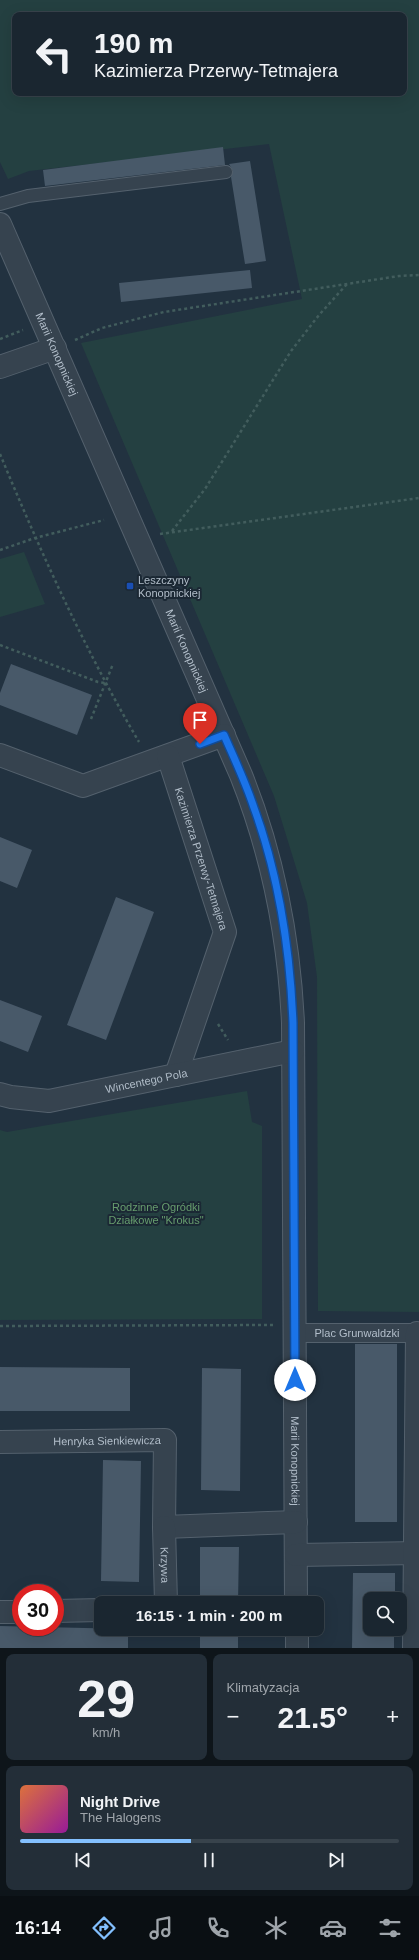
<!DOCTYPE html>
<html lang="pl">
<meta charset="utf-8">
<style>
:root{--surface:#1a2630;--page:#232e38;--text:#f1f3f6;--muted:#9fa5ab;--line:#38434c;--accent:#83c0ff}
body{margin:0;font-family:Arial,sans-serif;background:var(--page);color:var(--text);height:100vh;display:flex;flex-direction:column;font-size:15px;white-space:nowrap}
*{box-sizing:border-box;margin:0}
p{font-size:13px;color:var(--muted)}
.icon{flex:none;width:22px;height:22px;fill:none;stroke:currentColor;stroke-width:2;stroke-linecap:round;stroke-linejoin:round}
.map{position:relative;height:1648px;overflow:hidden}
.drawer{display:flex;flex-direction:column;gap:6px;padding:6px;background:#0e151a;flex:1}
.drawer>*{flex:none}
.guide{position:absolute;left:12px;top:12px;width:395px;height:84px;border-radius:8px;box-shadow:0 4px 16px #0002,0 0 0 1px var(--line);background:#1a2630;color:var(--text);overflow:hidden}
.controls{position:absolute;left:363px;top:1592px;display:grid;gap:8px}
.controls a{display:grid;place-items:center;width:44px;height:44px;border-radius:8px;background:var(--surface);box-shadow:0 4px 16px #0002,0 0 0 1px var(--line);font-size:20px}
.speed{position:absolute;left:12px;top:1584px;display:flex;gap:8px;font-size:20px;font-weight:700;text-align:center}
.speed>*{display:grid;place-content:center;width:52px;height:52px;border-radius:50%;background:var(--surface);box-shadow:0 4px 16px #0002,0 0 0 1px var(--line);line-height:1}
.speed .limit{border:6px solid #d22;background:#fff;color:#111}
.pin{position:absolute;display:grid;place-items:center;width:34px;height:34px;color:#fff;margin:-41px -17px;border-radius:50% 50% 50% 0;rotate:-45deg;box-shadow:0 0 4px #0007}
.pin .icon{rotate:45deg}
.me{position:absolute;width:44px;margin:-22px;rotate:0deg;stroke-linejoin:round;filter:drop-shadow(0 0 3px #0008)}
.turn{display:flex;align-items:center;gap:14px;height:84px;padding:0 16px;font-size:18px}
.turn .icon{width:52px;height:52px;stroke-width:2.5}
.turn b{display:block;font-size:28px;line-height:34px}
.big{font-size:30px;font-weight:700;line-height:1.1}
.drawer .card{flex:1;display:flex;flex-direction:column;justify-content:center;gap:6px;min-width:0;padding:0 14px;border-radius:8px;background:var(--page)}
.drawer .dial{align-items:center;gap:0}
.dial b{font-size:52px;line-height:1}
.song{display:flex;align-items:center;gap:12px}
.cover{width:48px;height:48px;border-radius:6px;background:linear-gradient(135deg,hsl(20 70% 55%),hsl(300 70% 35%))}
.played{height:4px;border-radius:2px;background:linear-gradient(90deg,var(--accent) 45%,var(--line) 45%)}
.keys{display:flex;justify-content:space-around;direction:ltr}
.heat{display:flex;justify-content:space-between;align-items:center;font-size:22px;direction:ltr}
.drawer .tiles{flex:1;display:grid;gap:6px;grid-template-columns:1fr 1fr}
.card:last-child{grid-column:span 2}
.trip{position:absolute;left:94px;top:1596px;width:230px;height:40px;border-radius:8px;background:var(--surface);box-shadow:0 4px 16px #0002,0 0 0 1px var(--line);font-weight:700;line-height:40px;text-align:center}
.tab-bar{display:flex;height:64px;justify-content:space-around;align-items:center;background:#0a0f13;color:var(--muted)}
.tab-bar .icon{width:28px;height:28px}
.tab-bar .on{color:var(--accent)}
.tab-bar b{font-size:18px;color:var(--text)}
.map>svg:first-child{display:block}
</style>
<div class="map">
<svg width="419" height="1648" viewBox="0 0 419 1648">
<rect width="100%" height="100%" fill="#223240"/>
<path fill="#244041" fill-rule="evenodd" d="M0,0H419V1312L318,1311L317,977L307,903L274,796L81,343L302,299L269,144L29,171L8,179L0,162ZM15,15H404V93H15Z
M24,552L45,604L0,617V559Z
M247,1091L252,1122L262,1126V1319L0,1320V1130L7,1132Z"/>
<path fill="#485969" d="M223,147L225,165L45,186L43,170Z
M250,161L266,261L245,264L231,177L233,171L229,164Z
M250,270L252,288L121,302L119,283Z
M11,664L92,695L77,735L0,705V693Z
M0,837L32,850L17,888L0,881Z
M116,897L154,912L106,1040L67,1025Z
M0,1000L42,1016L28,1052L0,1041Z
M355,1344H397V1522H355Z
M0,1367L130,1368V1411H0Z
M202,1368L241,1369L240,1491L201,1490Z
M103,1460L141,1461L139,1582L101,1581Z
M200,1547H239L238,1603H200Z
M353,1573H395V1599H370V1629H394V1648H352Z
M0,1626L128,1629V1648H0Z
M200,1629H238V1648H200Z"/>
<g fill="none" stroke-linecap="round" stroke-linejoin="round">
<g stroke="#54616d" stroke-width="14">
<path id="service" d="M0,204L28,196L226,172"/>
</g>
<g stroke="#54616d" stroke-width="20">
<g id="pedestrian">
<path id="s1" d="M295,1333H419"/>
</g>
</g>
<g stroke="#54616d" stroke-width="24">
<g id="minor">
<path id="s2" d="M0,224L241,775C273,855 289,937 293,1023L296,1603"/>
<path d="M0,367L55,348"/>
<path d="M0,755L83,786L224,735"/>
<path id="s3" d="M168,756L225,932L176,1075"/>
<path id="s4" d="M0,1094L11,1097L49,1101L293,1051"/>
<path id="s5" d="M0,1442L165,1440L164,1527L296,1522"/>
<path id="s6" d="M164,1527L166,1603"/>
<path d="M296,1555L419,1553"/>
<path d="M55,1611L101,1610"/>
<path d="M0,1612H21"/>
<path d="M297,1629V1648"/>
<path d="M414,1648L417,1333"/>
</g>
</g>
<path stroke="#425d5d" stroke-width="2.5" stroke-dasharray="3 3" stroke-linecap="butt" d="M0,339L23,330
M75,340L102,328L164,312L399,276L419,275
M0,454C41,553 85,650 139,742
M172,531L205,489L291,351L319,315L347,284
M160,534L419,498
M0,550L35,538L104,520
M0,645L98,682L105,683
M91,719L113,664
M218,1024L228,1040
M0,1326L273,1325"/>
<use href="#service" stroke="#36434f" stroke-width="12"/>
<use href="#pedestrian" stroke="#36434f" stroke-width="18"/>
<use href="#minor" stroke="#36434f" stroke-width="22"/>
</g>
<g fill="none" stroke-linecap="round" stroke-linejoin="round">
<g stroke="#114b97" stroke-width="10">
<path id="route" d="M200,744L224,735C234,758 245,781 253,805C279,875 290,949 293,1023L295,1380"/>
</g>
<use href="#route" stroke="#1a73e8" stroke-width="7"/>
</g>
<rect fill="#1a4fb4" stroke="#1b2834" stroke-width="1.5" x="126" y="582" width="8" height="8" rx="2"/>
<g text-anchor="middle" stroke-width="4" stroke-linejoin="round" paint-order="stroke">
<g font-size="11" fill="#b2beca" stroke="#1b2834">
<text dy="4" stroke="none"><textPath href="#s2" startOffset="142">Marii Konopnickiej</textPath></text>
<text dy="4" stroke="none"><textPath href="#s2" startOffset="466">Marii Konopnickiej</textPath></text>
<text dy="4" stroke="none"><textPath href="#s3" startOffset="108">Kazimierza Przerwy-Tetmajera</textPath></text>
<text dy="4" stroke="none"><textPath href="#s4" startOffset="149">Wincentego Pola</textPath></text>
<text dy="4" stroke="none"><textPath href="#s1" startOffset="62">Plac Grunwaldzki</textPath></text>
<text dy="4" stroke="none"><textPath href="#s5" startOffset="107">Henryka Sienkiewicza</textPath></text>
<text dy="4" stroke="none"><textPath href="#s2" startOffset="1294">Marii Konopnickiej</textPath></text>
<text dy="4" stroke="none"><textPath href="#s6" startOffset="38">Krzywa</textPath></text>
</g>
<g font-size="11" fill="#b2beca" stroke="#1b2834" text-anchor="start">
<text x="138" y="584">Leszczyny<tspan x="138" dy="13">Konopnickiej</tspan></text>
</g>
<g font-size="11" fill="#679d6e" stroke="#1b2834">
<text x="156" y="1211">Rodzinne Ogródki<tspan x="156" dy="13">Działkowe "Krokus"</tspan></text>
</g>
</g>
</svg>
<div class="controls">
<a><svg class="icon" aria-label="search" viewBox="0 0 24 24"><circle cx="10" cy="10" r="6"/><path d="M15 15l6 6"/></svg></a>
</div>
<div class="speed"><div class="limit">30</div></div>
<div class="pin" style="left:200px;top:744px;background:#d93025"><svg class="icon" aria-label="arrive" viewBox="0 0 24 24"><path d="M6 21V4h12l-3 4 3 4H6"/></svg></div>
<svg class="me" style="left:295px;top:1380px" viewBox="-20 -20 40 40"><circle r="19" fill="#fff"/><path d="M0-13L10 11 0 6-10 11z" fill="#1a73e8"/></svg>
<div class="trip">16:15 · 1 min · 200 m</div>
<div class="guide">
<div class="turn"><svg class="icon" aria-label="left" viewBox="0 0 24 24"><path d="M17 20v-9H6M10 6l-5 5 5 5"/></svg><div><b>190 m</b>Kazimierza Przerwy-Tetmajera</div></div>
</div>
</div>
<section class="drawer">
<div class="tiles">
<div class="card dial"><b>29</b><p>km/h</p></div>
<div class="card"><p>Klimatyzacja</p>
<div class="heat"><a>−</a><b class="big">21.5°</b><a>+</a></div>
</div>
<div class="card">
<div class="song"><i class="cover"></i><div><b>Night Drive</b><p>The Halogens</p></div></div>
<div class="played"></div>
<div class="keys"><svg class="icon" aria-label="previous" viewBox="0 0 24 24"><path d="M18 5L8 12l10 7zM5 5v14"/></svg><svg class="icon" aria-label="pause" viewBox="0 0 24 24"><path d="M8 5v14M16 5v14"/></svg><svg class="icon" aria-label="next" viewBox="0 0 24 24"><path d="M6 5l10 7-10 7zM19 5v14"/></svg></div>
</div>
</div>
</section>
<nav class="tab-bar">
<b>16:14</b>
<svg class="icon on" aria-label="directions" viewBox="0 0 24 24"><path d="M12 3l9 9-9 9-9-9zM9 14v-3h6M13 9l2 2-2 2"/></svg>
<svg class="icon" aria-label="music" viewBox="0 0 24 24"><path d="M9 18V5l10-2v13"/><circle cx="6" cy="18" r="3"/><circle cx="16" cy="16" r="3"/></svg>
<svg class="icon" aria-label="phone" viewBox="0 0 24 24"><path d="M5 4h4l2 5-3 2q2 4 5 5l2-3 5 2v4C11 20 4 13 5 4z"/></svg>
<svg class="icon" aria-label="climate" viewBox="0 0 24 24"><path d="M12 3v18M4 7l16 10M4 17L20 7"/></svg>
<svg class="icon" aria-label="car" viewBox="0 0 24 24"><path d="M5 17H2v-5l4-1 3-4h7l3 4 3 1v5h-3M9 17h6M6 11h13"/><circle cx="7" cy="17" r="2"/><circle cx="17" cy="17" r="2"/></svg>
<svg class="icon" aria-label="filters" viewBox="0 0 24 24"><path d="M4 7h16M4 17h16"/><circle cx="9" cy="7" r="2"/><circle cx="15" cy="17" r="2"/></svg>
</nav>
